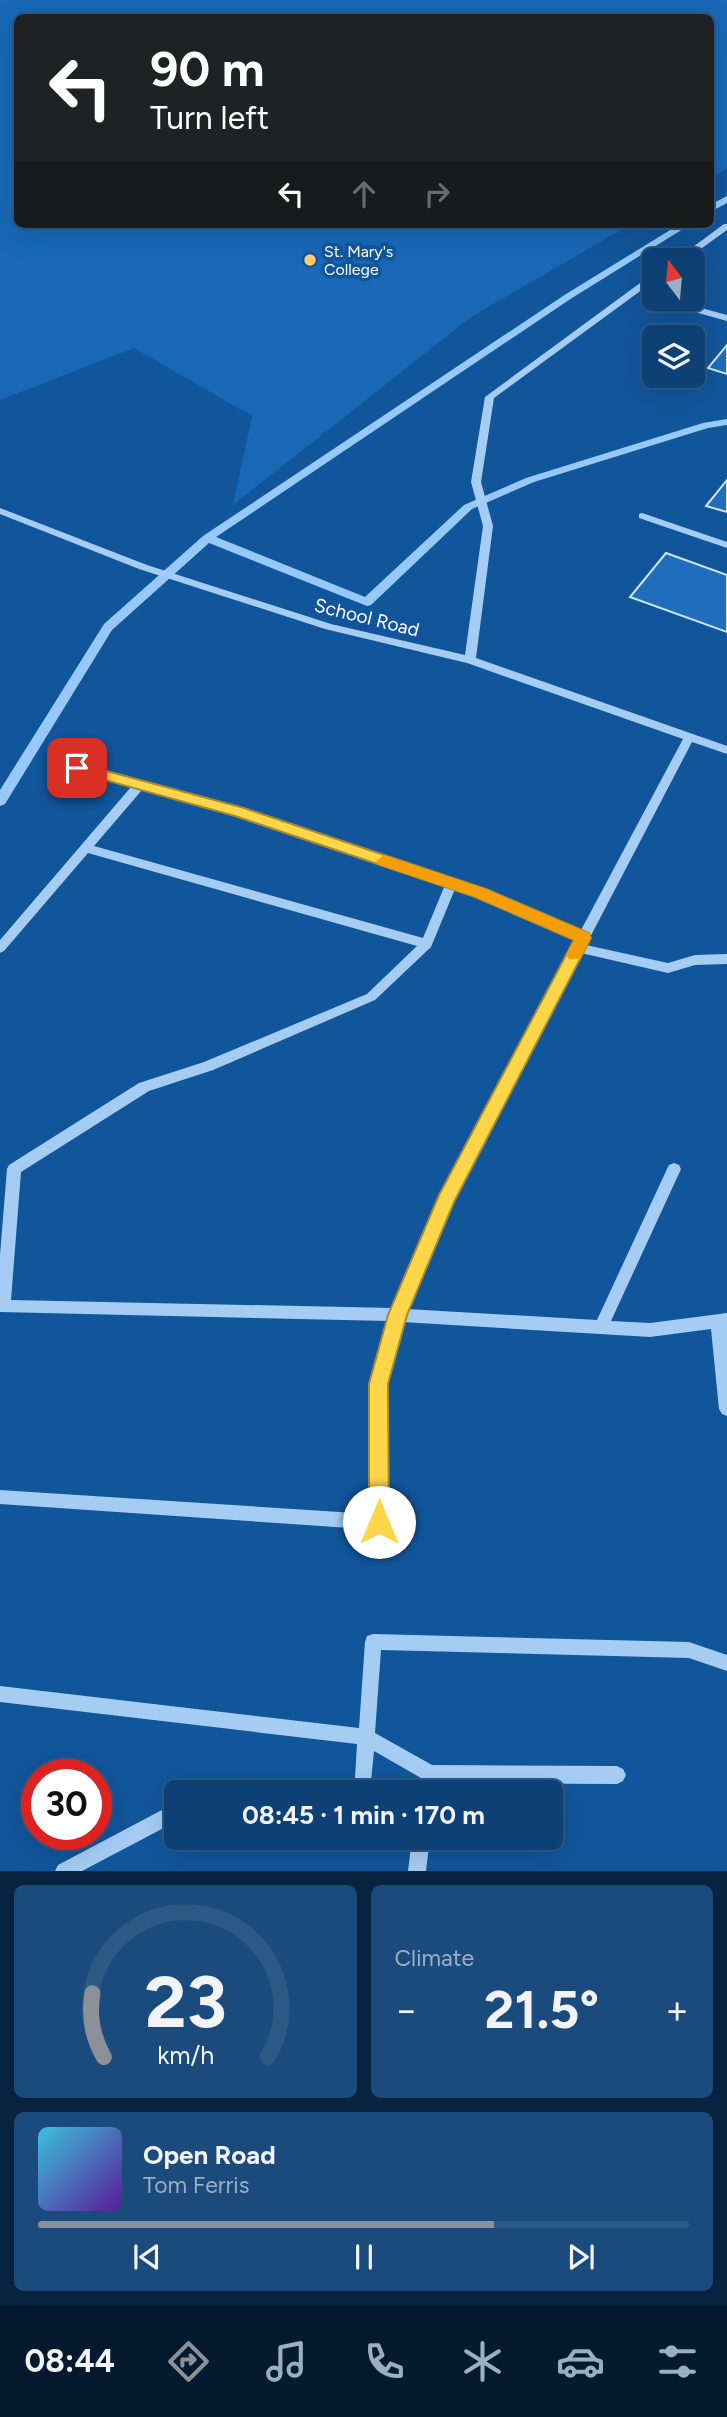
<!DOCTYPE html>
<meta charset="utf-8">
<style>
:root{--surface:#0d4074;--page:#1b4b7c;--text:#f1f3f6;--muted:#9aafc5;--line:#2d5986;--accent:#8c9099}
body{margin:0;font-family:Figtree,sans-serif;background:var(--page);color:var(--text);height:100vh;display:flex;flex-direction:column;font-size:26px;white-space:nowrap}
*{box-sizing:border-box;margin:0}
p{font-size:23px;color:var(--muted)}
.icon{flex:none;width:38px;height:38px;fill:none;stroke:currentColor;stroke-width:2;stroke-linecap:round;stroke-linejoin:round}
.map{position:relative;height:1871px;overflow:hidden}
.drawer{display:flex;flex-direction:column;gap:14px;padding:14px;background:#072340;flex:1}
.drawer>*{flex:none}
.banner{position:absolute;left:14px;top:14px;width:700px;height:214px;border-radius:10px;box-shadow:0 7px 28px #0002,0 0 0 2px var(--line);background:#202124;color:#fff;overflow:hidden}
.needle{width:46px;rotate:344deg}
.controls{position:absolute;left:642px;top:248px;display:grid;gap:14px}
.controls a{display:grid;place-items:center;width:63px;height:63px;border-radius:10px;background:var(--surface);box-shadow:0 7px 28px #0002,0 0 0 2px var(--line);font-size:35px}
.speed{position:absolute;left:21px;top:1759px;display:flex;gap:14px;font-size:35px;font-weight:700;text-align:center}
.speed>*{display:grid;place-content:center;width:91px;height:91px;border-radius:50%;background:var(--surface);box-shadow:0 7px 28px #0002,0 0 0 2px var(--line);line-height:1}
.speed .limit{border:10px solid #d22;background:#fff;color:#111}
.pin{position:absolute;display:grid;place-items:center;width:60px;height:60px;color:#fff;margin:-30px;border-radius:14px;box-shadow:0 4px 10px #0006}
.me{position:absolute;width:77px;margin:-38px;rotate:0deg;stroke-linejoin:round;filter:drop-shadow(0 0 5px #0008)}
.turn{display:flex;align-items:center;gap:24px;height:147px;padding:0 21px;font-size:32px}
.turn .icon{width:91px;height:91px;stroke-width:2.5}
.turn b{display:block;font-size:49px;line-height:60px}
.lanes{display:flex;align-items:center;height:66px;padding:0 21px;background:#0003;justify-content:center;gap:35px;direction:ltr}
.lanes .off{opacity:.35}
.big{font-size:52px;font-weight:700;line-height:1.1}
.drawer .tile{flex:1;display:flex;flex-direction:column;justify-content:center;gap:10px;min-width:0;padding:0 24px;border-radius:10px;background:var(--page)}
.drawer .dial{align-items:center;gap:0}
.dial svg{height:182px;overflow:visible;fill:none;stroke:var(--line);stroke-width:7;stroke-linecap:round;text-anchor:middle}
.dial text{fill:var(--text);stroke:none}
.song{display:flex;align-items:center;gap:21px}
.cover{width:84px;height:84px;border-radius:10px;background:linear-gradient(135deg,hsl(190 70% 55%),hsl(270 70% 35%))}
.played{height:7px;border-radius:4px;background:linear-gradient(90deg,var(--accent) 70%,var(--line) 70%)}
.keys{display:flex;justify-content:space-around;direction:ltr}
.heat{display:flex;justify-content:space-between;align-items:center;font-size:38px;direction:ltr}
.drawer .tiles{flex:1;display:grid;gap:14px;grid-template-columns:1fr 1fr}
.tile:last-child{grid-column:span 2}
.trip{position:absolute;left:164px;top:1780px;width:399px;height:70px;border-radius:10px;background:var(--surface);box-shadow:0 7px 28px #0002,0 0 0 2px var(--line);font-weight:700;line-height:70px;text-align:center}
.tab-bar{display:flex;height:112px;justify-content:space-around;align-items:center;background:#051a2e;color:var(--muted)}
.tab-bar .icon{width:49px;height:49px}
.tab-bar .on{color:var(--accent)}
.tab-bar b{font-size:32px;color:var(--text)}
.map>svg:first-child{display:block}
</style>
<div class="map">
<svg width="727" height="1871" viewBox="0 0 727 1871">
<rect width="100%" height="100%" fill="#11559b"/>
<path fill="#1868b6" d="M0,0H727V168L711,178L710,18H18V224H631L471,317L233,505L252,416L134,348L0,400Z"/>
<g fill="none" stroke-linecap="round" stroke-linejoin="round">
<path fill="#96c9f8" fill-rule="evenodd" d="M727,196V203L710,212V205Z
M680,224H691L572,298L216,537L365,597L464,505L526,478L703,423L727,419V425L708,428L534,482L472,509L371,605L367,606L209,543L112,630L5,804L0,806V790L104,624L203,536L566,294Z"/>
</g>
<path fill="#1f6dbb" stroke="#cde6fe" stroke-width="2" d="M727,345V374L708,368Z
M727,480V512L706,506Z
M666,553L727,575V632L630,597Z"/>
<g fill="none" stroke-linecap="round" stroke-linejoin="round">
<path fill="#a5cdf4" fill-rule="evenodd" d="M724,224H727V230L684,261H674Z
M651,275H654V281L494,398L481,482L493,526L476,658L727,746V754L692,742L586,945L668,963L695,955L727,954V964L695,965L668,973L581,953L451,1201L407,1309L597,1320L667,1169L669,1165L674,1163L679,1165L681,1169L611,1321L650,1323L727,1313V1416L722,1414L719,1409L711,1329L650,1337L402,1322L385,1384L387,1522L385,1527L379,1530L0,1504V1490L371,1514V1384L388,1321L0,1312V1255L7,1169L9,1165L139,1083L204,1062L367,994L417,946L88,853L4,951L0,953V940L131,787L73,771L71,768L73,765L77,764L243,809L485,890L580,932L683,739L467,663L325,629L139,569L0,514V508L147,565L331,624L465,655L483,526L471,482L485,397ZM142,790L236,815L445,885L423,938L94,846ZM455,889L477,896L576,940L440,1196L393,1308L11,1300L21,1172L149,1091L213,1070L375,1000L431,947Z
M654,298L668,299L727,315V321L655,301Z
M642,513L727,542V548L639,518V514Z
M373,1634L689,1642L727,1655V1671L689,1658L381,1650L375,1733L432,1765L617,1766L623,1769L626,1775L623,1781L617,1784L437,1783L436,1792H418L421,1778L374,1751L370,1792H204L207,1786L223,1778H355L357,1744L0,1702V1686L359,1728L365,1642L367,1636Z
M177,1802V1821L82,1871H55L58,1865Z
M412,1838H430L426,1871H408Z"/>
</g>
<path fill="#ffd54a" stroke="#a68a30" stroke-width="2" d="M77,763L244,808L486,889L589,933L591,938L454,1202L407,1315L388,1384L389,1522L386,1529L379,1532L372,1529L369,1522V1384L388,1315L439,1195L574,940L475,897L235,816L72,771L70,768L72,764Z"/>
<path fill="#f59e0b" d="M384,855L486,889L589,933L591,938L580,959H569L566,955L574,940L475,897L379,865L376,861Z"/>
<circle fill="#ffcb68" stroke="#11559b" stroke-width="2.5" cx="310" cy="260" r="7"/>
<g text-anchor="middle" stroke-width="7" stroke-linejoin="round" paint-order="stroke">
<g font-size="16" fill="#fff" stroke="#11559b" text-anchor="start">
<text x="324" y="257">St. Mary's<tspan x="324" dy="18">College</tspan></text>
</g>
<g font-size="19" fill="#fff" stroke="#11559b">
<text transform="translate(367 617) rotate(14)" y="7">School Road</text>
</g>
</g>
</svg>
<div class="controls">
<a><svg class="needle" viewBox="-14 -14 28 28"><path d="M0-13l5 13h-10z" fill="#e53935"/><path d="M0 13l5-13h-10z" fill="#9aafc5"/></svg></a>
<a><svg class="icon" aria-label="layers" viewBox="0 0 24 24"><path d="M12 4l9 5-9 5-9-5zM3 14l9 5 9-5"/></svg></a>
</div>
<div class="speed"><div class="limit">30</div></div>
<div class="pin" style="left:77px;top:768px;background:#d93025"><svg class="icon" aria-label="arrive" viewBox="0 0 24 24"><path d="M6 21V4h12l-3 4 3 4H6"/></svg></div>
<svg class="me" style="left:379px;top:1522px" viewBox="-20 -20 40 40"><circle r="19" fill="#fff"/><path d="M0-13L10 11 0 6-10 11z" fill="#ffd54a"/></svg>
<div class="trip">08:45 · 1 min · 170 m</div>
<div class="banner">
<div class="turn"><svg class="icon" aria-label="left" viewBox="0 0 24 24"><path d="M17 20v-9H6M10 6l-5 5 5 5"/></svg><div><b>90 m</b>Turn left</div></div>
<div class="lanes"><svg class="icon" aria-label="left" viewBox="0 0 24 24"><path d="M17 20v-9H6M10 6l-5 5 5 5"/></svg><svg class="icon off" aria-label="ahead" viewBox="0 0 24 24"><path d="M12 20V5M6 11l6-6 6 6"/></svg><svg class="icon off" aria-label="right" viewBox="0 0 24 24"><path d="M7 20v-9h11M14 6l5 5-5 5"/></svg></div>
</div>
</div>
<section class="drawer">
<div class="tiles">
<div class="tile dial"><svg viewBox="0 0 100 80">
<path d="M14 69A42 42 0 1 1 86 69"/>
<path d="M14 69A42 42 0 0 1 9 41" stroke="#8c9099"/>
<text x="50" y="56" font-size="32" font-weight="700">23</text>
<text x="50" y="72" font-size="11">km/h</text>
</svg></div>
<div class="tile"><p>Climate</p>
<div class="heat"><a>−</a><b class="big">21.5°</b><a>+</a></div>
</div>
<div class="tile">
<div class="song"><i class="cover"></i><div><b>Open Road</b><p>Tom Ferris</p></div></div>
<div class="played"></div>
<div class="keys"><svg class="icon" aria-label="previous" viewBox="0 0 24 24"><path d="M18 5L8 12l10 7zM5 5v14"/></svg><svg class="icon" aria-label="pause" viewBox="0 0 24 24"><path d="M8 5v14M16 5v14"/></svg><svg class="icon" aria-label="next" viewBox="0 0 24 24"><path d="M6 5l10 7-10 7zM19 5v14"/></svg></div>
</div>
</div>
</section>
<nav class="tab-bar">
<b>08:44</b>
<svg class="icon on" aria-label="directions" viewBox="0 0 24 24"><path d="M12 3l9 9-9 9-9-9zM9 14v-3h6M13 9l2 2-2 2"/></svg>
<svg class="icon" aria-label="music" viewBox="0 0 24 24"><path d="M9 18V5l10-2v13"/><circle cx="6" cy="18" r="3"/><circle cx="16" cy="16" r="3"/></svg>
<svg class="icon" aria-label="phone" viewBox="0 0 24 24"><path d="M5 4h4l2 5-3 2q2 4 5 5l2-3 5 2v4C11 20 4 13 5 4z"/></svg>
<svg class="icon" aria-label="climate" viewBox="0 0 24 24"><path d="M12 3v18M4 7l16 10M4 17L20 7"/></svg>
<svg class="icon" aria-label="car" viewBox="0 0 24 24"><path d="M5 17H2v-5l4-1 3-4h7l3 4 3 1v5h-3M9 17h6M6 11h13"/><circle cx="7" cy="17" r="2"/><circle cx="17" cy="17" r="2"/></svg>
<svg class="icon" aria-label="filters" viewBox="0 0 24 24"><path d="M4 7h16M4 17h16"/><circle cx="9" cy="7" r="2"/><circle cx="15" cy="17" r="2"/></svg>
</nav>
